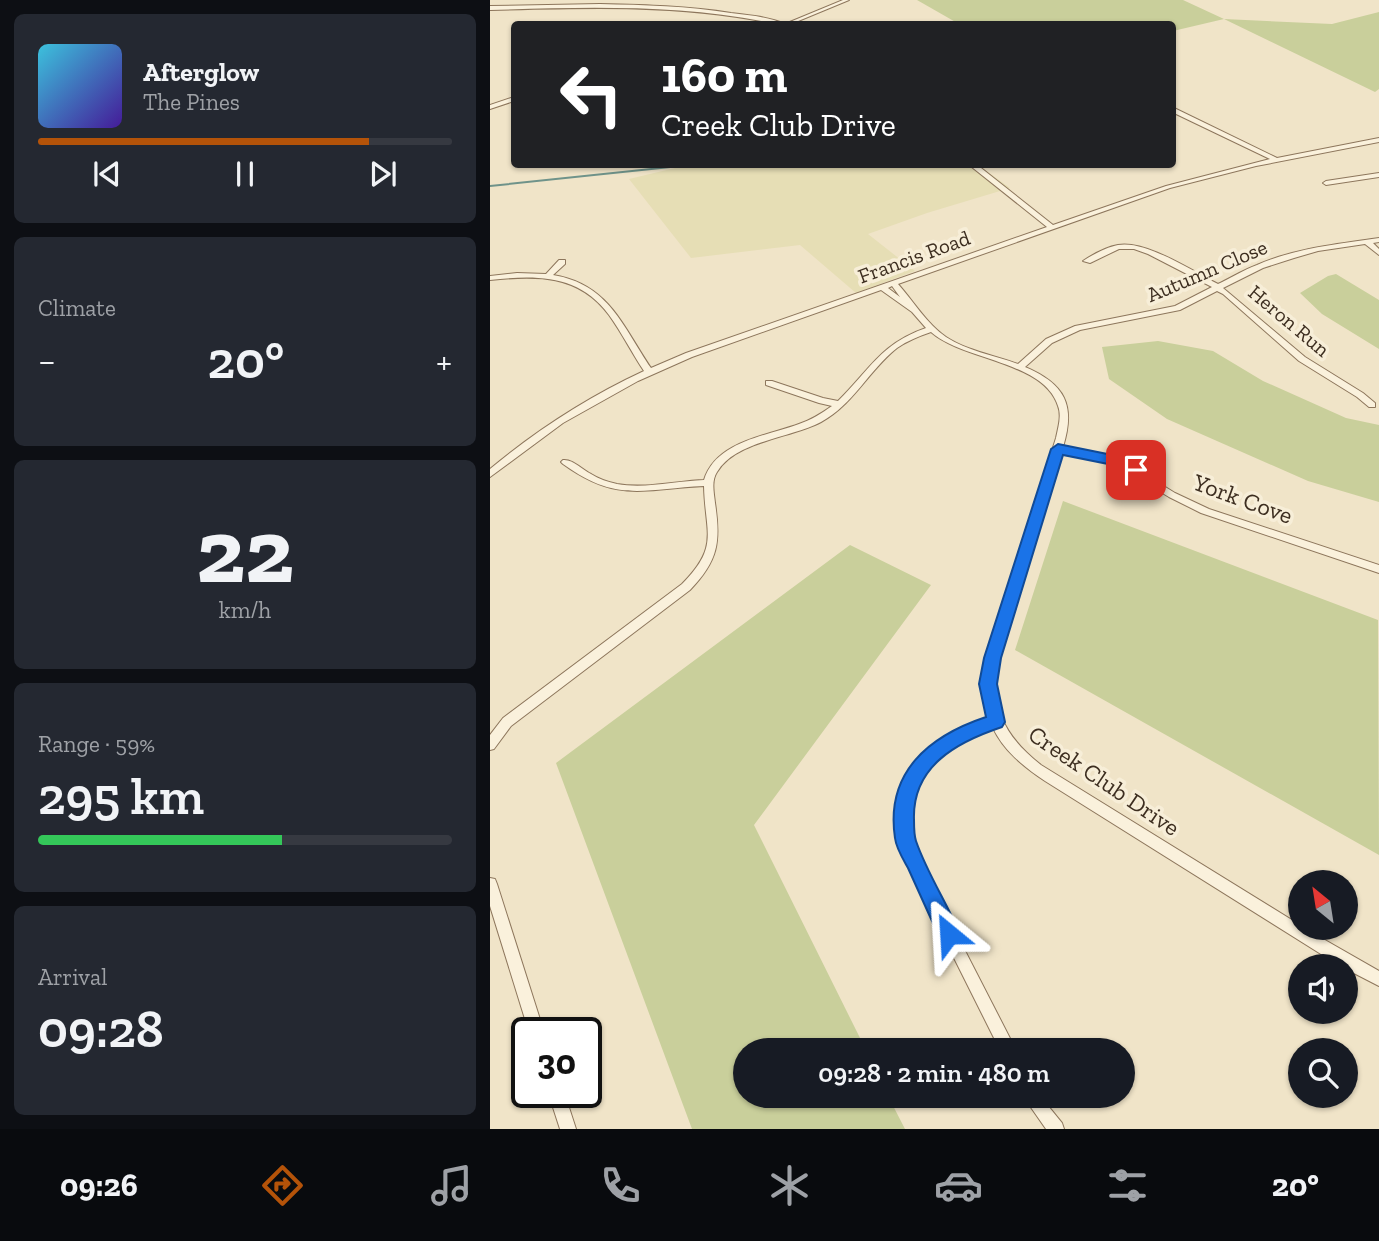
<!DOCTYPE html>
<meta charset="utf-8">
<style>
:root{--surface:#171b24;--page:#242831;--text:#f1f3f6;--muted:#9ea1a6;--line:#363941;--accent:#b45309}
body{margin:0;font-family:"Zilla Slab",serif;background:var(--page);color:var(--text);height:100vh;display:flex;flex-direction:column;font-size:26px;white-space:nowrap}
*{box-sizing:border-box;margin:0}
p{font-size:23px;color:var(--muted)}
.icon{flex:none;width:38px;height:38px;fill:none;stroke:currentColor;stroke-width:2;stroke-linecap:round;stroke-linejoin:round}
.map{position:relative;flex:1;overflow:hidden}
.details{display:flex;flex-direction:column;gap:14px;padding:14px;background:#0d0f14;width:490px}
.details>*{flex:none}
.top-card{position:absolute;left:21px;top:21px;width:665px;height:147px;border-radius:7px;box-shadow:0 2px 5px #0004;background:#202124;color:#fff;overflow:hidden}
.needle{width:46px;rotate:330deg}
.controls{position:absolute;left:798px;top:870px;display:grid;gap:14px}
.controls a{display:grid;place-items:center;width:70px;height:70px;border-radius:50%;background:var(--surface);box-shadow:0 2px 5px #0004;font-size:35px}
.speed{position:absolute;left:21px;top:1017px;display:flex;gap:14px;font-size:35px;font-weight:700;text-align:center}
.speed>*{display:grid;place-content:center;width:91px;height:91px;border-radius:50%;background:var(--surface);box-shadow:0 2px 5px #0004;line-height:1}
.speed .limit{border:4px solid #111;border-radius:10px;background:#fff;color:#111}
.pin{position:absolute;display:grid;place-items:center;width:60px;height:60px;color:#fff;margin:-30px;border-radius:14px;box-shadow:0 4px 10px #0006}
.me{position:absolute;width:77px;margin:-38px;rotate:333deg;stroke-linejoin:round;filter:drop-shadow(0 0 5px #0008)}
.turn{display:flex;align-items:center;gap:24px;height:147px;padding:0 35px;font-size:32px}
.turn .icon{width:91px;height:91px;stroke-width:2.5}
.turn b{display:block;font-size:49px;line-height:60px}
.big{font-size:52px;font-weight:600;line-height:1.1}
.details .widget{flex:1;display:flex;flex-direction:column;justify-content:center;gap:10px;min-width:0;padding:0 24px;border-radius:10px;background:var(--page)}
.details .dial{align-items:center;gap:0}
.dial b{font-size:91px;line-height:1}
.song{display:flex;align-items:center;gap:21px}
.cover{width:84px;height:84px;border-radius:10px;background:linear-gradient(135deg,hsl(190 70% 55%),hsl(260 70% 35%))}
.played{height:7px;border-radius:4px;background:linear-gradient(90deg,var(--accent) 80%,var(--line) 80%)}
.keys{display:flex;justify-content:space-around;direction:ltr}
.heat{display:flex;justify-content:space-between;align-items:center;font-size:38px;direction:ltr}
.charge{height:10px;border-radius:5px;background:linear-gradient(90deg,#34c759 59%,var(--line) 0)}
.trip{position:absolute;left:243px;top:1038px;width:402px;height:70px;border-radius:35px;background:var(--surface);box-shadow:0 2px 5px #0004;font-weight:600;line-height:70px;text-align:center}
.dock{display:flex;height:112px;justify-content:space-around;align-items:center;background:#090b0e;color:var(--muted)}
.dock .icon{width:49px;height:49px}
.dock .active{color:var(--accent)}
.dock b{font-size:32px;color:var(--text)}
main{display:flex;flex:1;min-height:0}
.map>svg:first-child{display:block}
</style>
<main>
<section class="details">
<div class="widget">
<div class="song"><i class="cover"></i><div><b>Afterglow</b><p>The Pines</p></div></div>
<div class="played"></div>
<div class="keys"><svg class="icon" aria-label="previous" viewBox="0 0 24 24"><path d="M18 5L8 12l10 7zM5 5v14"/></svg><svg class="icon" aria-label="pause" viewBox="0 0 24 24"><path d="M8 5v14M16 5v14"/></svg><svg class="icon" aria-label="next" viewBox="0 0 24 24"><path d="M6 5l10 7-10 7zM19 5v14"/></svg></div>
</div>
<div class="widget"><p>Climate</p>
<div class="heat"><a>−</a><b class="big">20°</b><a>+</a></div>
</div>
<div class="widget dial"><b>22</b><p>km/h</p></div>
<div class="widget"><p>Range · 59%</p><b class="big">295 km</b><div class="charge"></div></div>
<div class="widget"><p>Arrival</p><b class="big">09:28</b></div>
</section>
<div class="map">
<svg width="889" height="1129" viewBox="0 0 889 1129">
<rect width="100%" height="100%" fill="#f0e4c8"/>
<path fill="#e6deb5" d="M455,164L491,167L520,188L437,213L378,234L425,271L366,293L310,245L201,258L139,179L185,168L230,165Z"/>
<path fill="#c9cf9b" d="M427,0H693L734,19L842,24L889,12V89L885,92L734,19L683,31L682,24H469Z
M846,274L889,300V349L832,314L810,293L838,276Z
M668,341L723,351L773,381L856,418L889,425V502L818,481L677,419L619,379L612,347Z
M573,501L888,620L889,855L525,650Z
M360,545L441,585L264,825L376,1050H256V1096H398L415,1129H202L66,763Z"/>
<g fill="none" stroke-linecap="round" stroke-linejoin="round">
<path stroke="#6f938a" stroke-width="2" d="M0,186L209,164"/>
<g stroke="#8d765c" stroke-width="2">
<path id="minor" d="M353,0H359L301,24H295Z
M110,4C154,5 198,6 241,13C259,15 279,17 295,24H287C192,4 97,7 0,10V6Z
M24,97V101L0,109V105Z
M682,107L787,158L889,138V142L766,166L680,188L408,284C424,302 437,324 456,337C477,351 504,355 528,364L556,339L585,326L685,306L722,287L658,254L644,249H629L600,263L593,261C602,255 617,247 628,245C656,240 702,271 728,284C741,278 753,270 767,265C805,248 848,244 889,238V242L883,243L889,249V255L875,244L828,251L804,258L773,268L733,288L815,357L873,393L885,403V407H879L867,397L809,361L733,294L727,291L690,310L590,330L562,343L535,367C575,384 586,405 573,447L630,459L685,493L719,509L889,565V573L711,513L679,497L624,464L571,453L508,658C501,708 512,734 551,765L810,925V928H814L889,971V986L856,969V966H850L555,781C534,767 514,751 503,728C454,746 413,774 422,833C423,841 426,850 428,859L526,1050H510L415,860C413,851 410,842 408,833C399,770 447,738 499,719L494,696L496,658L566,438C568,428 572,416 568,406C554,361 474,361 441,332C429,336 417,341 407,348C379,370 363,405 331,422C301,438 245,441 227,472C221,481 224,493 225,503C231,542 228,561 200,590L21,726L4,749L0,750V735L13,718L192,584C230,546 215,533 214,486C152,489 127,503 73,464L71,462L73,460C83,459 91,469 101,474C109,479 118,482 127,484C155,489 186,481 214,480C226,441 277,436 309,424C321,420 332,413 342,406L329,403L276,385V381H282L333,398L348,401C380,370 390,344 436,328L422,312L391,290L202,357L148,381L73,423L0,477V469C47,430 98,397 154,371C142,353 132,333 119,315C89,274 46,275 0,280V276L27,273L56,274L69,260H75V264L63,275C119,284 133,327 161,368L196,353L557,227L478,164H486L563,225L676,186L780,159L682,112ZM402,286L410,297L398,288Z
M61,164H67V165L64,167Z
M889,173V177L836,185L833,183L836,181Z
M0,878L5,879L7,884L54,1032H39L0,906Z
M58,1092H74L86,1129H70Z
M533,1096H550L572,1123L574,1129H556Z"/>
</g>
<use href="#minor" fill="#faf1dc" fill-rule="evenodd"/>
</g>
<path fill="#1a73e8" stroke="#114b97" stroke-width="2" d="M568,444L632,457L653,470L646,475L623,465L573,455L511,658L507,684L515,722L512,727C467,742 422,766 424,820C424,827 424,835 426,841C437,873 457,903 470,934L467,941L459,944L451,941C440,917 429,892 418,868C413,859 406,848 405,838C395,772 439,736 496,717L489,684L494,658L561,449Z"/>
<g text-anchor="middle" stroke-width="7" stroke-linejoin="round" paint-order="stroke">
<g font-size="21" fill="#3d2e20" stroke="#f7eed8">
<text transform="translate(424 257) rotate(-20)" y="7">Francis Road</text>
<text transform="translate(717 271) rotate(-23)" y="7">Autumn Close</text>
<text transform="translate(799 321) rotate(40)" y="7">Heron Run</text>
</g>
<g font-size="24" fill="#3d2e20" stroke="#f7eed8">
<text transform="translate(753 499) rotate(20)" y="8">York Cove</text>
<text transform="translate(614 781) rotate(34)" y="8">Creek Club Drive</text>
</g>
</g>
</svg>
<div class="controls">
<a><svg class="needle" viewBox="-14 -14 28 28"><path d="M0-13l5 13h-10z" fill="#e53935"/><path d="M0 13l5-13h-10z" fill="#9ea1a6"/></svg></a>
<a><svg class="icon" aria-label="sound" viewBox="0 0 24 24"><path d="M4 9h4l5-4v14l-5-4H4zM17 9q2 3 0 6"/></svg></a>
<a><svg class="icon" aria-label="search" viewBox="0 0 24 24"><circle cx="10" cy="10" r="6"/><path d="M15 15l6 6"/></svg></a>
</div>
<div class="speed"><div class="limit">30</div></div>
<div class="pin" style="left:646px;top:470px;background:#d93025"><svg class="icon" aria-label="arrive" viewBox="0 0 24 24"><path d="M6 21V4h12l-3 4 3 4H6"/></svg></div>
<svg class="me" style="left:459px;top:934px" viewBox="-20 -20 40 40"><path d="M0-17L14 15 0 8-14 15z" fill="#1a73e8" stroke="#fff" stroke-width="4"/></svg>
<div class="trip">09:28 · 2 min · 480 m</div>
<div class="top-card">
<div class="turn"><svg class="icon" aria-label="left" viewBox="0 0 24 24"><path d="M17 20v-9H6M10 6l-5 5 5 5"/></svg><div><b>160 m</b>Creek Club Drive</div></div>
</div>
</div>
</main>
<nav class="dock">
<b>09:26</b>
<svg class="icon active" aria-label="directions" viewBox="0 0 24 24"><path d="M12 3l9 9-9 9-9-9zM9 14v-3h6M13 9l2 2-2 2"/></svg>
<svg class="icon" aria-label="music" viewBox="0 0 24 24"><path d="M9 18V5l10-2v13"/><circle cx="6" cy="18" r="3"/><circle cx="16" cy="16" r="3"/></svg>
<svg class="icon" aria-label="phone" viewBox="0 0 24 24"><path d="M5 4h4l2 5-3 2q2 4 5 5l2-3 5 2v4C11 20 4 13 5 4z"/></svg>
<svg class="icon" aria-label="climate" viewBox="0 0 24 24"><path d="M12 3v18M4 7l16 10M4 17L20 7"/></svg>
<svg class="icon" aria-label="car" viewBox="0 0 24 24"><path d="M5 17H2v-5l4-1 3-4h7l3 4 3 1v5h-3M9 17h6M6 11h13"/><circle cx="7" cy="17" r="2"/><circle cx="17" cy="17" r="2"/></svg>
<svg class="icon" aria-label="filters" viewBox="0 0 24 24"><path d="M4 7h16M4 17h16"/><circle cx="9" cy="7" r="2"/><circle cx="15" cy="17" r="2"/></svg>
<b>20°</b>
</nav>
